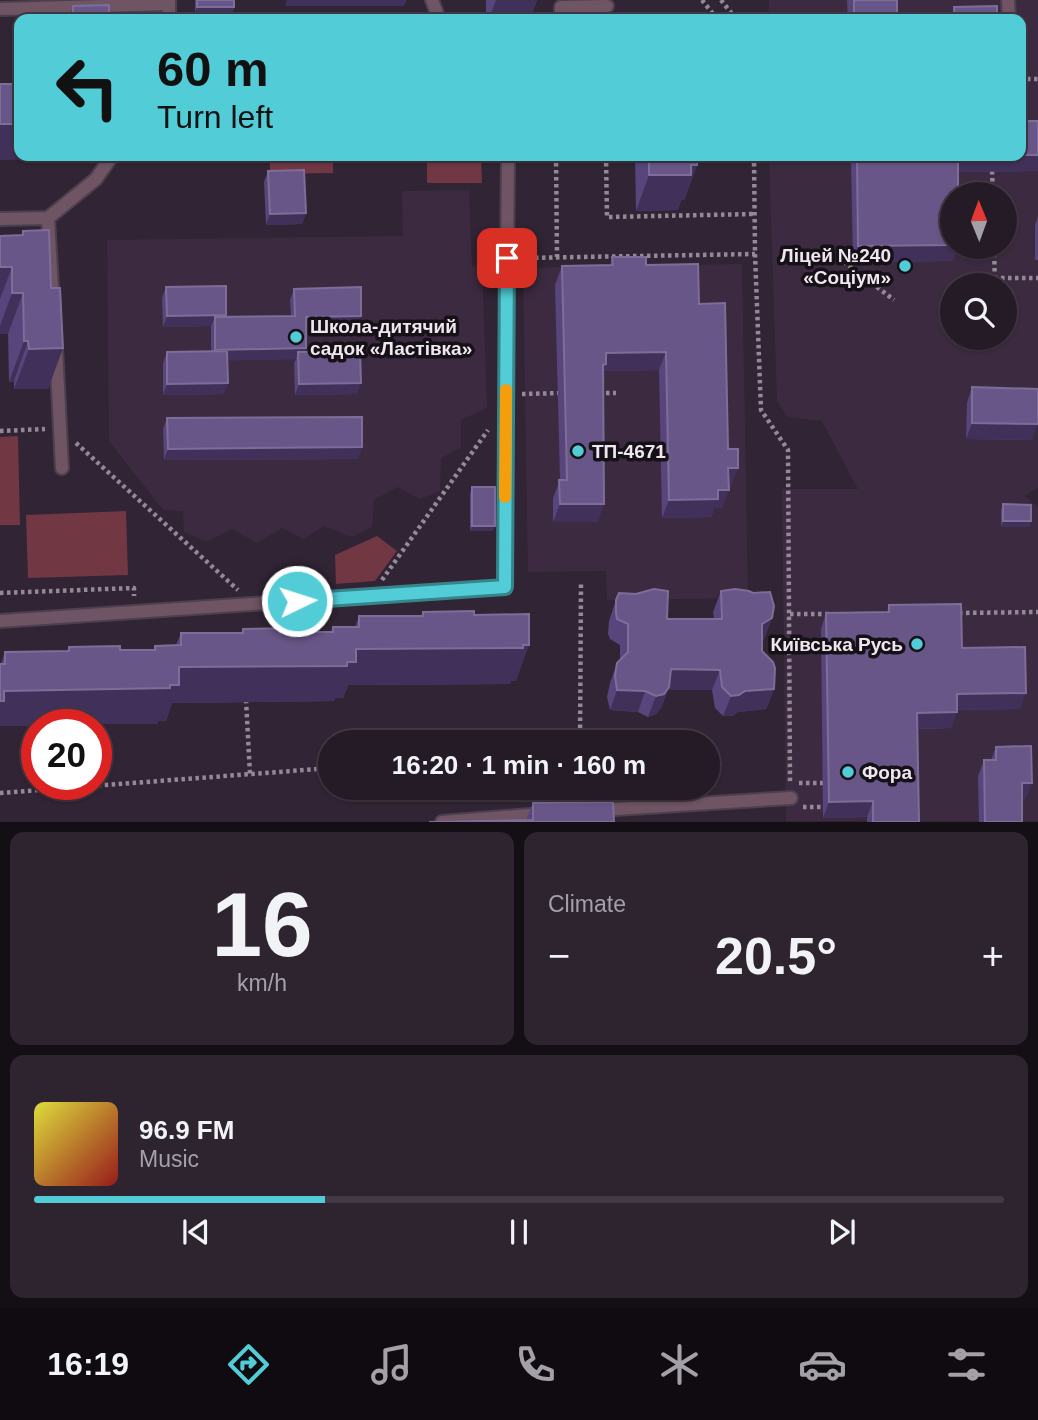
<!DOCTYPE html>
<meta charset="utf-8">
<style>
:root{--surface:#251b27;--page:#2d242f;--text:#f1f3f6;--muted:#a3a1a7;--line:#423944;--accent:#52ccd6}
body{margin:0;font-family:Arial,sans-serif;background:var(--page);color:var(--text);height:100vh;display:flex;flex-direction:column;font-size:26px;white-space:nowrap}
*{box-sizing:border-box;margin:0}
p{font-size:23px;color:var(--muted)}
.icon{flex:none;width:38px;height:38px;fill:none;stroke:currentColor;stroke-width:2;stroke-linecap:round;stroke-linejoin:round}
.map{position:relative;height:822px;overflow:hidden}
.details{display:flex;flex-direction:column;gap:10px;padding:10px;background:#140f15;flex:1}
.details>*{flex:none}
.top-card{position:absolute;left:14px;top:14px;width:1012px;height:147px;border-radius:14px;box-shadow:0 2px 5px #0004,0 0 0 2px var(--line);background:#52ccd6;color:#111;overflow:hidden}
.needle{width:46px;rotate:359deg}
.tools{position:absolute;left:940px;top:182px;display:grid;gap:14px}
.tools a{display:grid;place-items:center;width:77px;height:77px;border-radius:50%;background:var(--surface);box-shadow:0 2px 5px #0004,0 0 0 2px var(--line);font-size:35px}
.speed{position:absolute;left:21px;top:709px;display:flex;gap:14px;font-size:35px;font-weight:700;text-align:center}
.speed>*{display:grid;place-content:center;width:91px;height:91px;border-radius:50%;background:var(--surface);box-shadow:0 2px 5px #0004,0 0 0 2px var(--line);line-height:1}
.speed .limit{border:10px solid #d22;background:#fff;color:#111}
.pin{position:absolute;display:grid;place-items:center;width:60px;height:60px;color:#fff;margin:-30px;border-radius:14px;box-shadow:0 4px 10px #0006}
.me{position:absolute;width:77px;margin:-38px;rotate:86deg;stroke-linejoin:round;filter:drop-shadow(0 0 5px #0008)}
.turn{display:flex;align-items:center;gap:24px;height:147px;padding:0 28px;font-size:32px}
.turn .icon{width:91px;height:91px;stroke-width:2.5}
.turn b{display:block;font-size:49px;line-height:60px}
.big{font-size:52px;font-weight:700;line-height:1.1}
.details .widget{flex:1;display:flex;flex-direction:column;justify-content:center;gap:10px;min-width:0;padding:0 24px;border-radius:14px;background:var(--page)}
.details .dial{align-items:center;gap:0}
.dial b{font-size:91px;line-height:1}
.song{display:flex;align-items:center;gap:21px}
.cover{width:84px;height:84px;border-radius:10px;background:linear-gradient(135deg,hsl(60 70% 55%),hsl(0 70% 35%))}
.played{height:7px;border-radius:4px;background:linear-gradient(90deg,var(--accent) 30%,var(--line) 30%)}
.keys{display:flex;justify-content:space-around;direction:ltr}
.heat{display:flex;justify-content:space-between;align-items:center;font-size:38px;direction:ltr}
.details .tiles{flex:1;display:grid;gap:10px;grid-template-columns:1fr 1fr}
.widget:last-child{grid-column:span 2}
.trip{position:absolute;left:318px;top:730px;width:402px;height:70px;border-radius:35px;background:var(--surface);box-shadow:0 2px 5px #0004,0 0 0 2px var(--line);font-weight:700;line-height:70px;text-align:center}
.menu{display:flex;height:112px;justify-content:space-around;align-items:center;background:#0f0b10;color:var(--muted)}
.menu .icon{width:49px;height:49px}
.menu .current{color:var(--accent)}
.menu b{font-size:32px;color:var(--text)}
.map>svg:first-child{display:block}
</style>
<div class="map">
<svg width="1038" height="822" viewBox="0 0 1038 822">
<rect width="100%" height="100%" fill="#312434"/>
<path fill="#3c2b40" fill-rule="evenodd" d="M769,0H1038V488L1024,496L1038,507V821H786L782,489H858L822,421L787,417L777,400L769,156H1020V19H768ZM952,194H1004V247H952ZM952,285H1004V338H952Z
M469,190L472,266L482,267L487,408L461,420V448L441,458L440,491L420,499L398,487L374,500L372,527L351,537L324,526L304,539L282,528L257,543L232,529L207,542L184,532L183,511L163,510L109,441L107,240L403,236L402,191Z
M742,264L748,598L607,600L606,571L528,572L523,268Z"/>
<path fill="#713743" d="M270,156H333V173L270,174Z
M427,156H481L482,183H427Z
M18,436L20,525H0V437Z
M126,511L128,575L28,578L26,515Z
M377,536L397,551L375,581L336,584L335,555Z"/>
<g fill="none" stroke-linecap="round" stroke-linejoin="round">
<g stroke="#4c3f4e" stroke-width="16">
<path id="service" d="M432,0L439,19
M1008,0L1009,19
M0,9L169,4
M169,19V0
M561,19V7L607,6
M48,218L53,305
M0,219L48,218L96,179L112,156
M56,348L62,468
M0,621L504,587L508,156
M599,810L791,798
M442,822L543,814"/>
</g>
<path stroke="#948996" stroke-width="4.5" stroke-dasharray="3.5 3.5" stroke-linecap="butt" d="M702,0L717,19
M721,0L736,19
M1020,79H1038
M556,156L557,257
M606,156L607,217L754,214
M754,156L755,254L761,410L788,450L790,782
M992,171L993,194
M994,247L995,285
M838,257L894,300
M521,258L755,254
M994,278H1038
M599,393H616
M522,394L562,393
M0,431L45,429
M76,443L238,590
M382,580L488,430
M0,593L134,588V596
M959,613L1038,612
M790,614H831
M246,700L250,774
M580,742L581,583
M799,783H823
M581,788V808
M0,793L331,768
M803,807H823"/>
<use href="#service" stroke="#6f5463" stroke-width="12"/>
</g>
<path fill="#57457c" d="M195,0H234V7L232,13L195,12Z
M486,0H537L530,19H486Z
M847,0H897V19H848Z
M73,6L109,19H68Z
M954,7L997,19H950Z
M635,156H697V165L684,200H681L678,210L636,211Z
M840,156H1020L1038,171L958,172L953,261L853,262L851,162L840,163Z
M268,171L306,213L302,224L266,225L264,182Z
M1038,216V260H1035V225Z
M23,231L51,288L63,348L48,389H14V381L9,382L8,334H0V236L21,235Z
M612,257L646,265L699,304L728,449L731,486H729L722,508H714L711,517L662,518L659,370L604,371L598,522H553V498L560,480L555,285L562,266H610Z
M166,287L226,317L291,316L290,300L294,289L357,327L306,328L305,352L357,394L295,395L294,363L296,359L227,360L224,394L163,395V363L167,352L211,351V326L163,327L162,298Z
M972,387L1032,440L966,439L967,403Z
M167,418L358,459L164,460L163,429Z
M472,487L493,531H470V493Z
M1003,504L1031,521L1029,527H1001V510Z
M721,591L772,618L764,639L762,640V651L774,689L766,709L738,712L732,716H723L715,708L712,690H668L661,708L656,714L648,717L638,712L610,710L607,697L610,683L617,663L620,660V645L610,639L608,634L609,621L616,600L667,619H714L713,612Z
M889,605L962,648L1020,709L957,710L951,728L918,729L919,822H867V817L823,818L821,629L826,613L887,612Z
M423,612L474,615L516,681H511L510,684L348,685L343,698H335L334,701L172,703L166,721H158L157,724H37L1,664L5,652L67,651L69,647L120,650H154L155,646L176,645L181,633H242L243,629L296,632H331L333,627H355L359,616H421Z
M996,747L1026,799H1022V822H979L978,776L984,760H991Z
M533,803L614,822L526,820Z"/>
<path fill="#41315a" d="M287,0H407L404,6H285Z
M496,0H537L530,19H489Z
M197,7H234L232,13L195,12Z
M0,124H19V156H74L73,159L0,160Z
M1020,155H1038V171L952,172L958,156H1020Z
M842,156H853L851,162L840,163Z
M691,165H697L684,200H681L678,210L636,211L649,175Z
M306,213L302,224L266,225L270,214Z
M952,245V247H959L953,261L853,262L858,246Z
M0,267H12L0,299Z
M12,293H23L8,334H0V326Z
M226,315L222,326L215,317L211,326L163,327L167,316Z
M361,316L357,327L302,328L306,317Z
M24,341H28L14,381L9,382Z
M63,348L48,389H14L29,349Z
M306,348L302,359L298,352L296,359L211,361L215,350Z
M666,352L659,370L604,371L600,383L606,353Z
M228,383L224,394L163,395L167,384Z
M361,383L357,394L295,395L299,384Z
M972,423L1038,424L1032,440L966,439Z
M362,447L358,459L164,460L168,449Z
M728,468H738L731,486H722Z
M718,490H729L722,508H714L711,517L662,518L669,500Z
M560,504H604L598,522H553Z
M1003,521H1031L1029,527H1001Z
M472,526H495L493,531H470Z
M772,618L764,639L754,645L762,624Z
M529,645L516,681H511L510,684L348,685L343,698H335L334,701L172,703L166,721H158L157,724H37V726H0V700L4,691L179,667L347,662L356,649Z
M671,669L720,670L712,690H668L661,708L656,714L648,717L656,696Z
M774,689L766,709L738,712L732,716H723L731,696L745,691Z
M617,690L645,691L638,712L610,710Z
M1026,693L1020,709L951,710L957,694Z
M957,712L951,728L912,729L917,713Z
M1022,783H1032L1026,799H1016Z
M873,801L867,817L823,818L829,802Z"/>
<path fill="#685688" stroke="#7d6d98" stroke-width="2" d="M197,0H234V7H197Z
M854,0H897V19H854Z
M109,5V19H73V6Z
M997,6V19H955L954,7Z
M0,84H19V124H0Z
M1020,121H1038V155H1020Z
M649,156H697V165H691V175H649Z
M857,156H969H958V194H952V245L858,246Z
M304,170L306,213L270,214L268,171Z
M49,230L51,288H60L63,348L29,349L28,341H24L23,293H12V267H0V236L23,235V231Z
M612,257H646V265L698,264L699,304L725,303L728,449H738V468H728L729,490H718V499L669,500L666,352L606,353V364L603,365L604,504H560L559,480H567L562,266L613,265Z
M226,286V315L167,316L166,287Z
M361,287V316L306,317V348L215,350V317L295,316L294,289Z
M227,351L228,383L167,384V352Z
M360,351L361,383L299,384L298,352Z
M972,387L1038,389V424L972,423Z
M362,417V447L168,449L167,418Z
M472,487H495V526H472Z
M1003,504L1031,505V521H1003Z
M654,589L668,591L667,619H722L721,591L735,589L749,591L753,593L770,592L774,606L772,618L762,624V651L773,662L775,668L774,689L745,691L739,695L731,696L722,687L720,670L671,669L669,687L664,694L656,696L645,691L617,690L615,676L617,663L628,652V624L617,619L616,613V600L619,593L636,594Z
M961,604L962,648L1025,647L1026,693L957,694V712L917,713L919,822H873V801L829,802L826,613L889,612V605Z
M474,611V615L529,614V645H523V648L356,649V662H347V666L179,667V685H170V688L4,691V701H0V664H5V652L69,651V647L120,646V650H155V646L181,645V633H243V629L296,628V632H333V627H359V616H423V612Z
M1031,746L1032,783H1022V822H985L984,760H996V747Z
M613,802L614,822H429L533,820V803Z"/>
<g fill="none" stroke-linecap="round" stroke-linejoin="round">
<g stroke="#35858b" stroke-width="18">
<path id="route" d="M297,601L505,587L507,258"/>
</g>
<use href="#route" stroke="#52ccd6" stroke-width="12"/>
<path stroke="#f59e0b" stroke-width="12" d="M505,497L506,390"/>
</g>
<g fill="#52ccd6" stroke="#161017" stroke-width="2.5">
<circle cx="905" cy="266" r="7"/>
<circle cx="296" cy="337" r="7"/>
<circle cx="578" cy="451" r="7"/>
<circle cx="917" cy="644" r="7"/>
<circle cx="848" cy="772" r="7"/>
</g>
<g text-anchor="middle" stroke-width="7" stroke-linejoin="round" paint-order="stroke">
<g font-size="19" font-weight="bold" fill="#efe6f0" stroke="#161017" text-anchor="start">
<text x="891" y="262" text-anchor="end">Ліцей №240<tspan x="891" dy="22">«Соціум»</tspan></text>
<text x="310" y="333">Школа-дитячий<tspan x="310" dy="22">садок «Ластівка»</tspan></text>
<text x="592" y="458">ТП-4671</text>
<text x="903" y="651" text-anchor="end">Київська Русь</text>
<text x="862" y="779">Фора</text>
</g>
</g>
</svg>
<div class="tools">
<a><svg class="needle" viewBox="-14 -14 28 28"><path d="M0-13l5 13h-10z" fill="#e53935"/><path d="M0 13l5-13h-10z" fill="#a3a1a7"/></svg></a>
<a><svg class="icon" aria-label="search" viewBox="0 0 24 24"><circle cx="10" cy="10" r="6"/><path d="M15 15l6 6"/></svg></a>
</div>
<div class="speed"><div class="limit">20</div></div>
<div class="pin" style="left:507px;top:258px;background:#d93025"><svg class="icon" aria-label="arrive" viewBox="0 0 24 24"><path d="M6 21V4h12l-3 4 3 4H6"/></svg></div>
<svg class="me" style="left:297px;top:601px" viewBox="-20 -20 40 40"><circle r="17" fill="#52ccd6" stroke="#fff" stroke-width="3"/><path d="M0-11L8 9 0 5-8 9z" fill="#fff"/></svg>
<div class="trip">16:20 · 1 min · 160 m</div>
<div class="top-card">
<div class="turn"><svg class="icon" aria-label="left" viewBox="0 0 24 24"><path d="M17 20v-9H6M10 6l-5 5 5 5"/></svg><div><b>60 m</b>Turn left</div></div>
</div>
</div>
<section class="details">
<div class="tiles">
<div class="widget dial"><b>16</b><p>km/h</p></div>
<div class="widget"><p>Climate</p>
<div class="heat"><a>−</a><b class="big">20.5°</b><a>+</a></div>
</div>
<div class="widget">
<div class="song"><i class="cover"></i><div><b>96.9 FM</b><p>Music</p></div></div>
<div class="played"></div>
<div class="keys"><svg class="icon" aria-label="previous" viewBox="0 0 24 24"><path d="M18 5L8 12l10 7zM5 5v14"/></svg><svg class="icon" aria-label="pause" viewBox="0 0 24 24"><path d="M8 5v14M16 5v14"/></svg><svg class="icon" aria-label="next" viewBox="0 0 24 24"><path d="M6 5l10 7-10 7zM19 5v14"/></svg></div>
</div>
</div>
</section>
<nav class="menu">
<b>16:19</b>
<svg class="icon current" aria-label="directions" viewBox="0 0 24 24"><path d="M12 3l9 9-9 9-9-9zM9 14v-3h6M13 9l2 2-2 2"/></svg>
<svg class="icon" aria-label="music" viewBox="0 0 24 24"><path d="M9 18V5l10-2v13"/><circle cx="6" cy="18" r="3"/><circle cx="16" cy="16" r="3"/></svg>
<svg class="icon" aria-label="phone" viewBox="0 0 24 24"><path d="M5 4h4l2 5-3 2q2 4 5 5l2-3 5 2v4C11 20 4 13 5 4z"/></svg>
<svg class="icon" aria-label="climate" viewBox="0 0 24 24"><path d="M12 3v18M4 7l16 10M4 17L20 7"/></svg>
<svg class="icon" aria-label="car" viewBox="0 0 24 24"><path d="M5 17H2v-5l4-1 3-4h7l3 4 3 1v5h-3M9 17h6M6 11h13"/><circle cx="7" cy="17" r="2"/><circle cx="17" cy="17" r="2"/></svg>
<svg class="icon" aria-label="filters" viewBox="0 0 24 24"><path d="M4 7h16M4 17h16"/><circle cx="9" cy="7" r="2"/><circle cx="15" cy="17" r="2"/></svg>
</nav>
